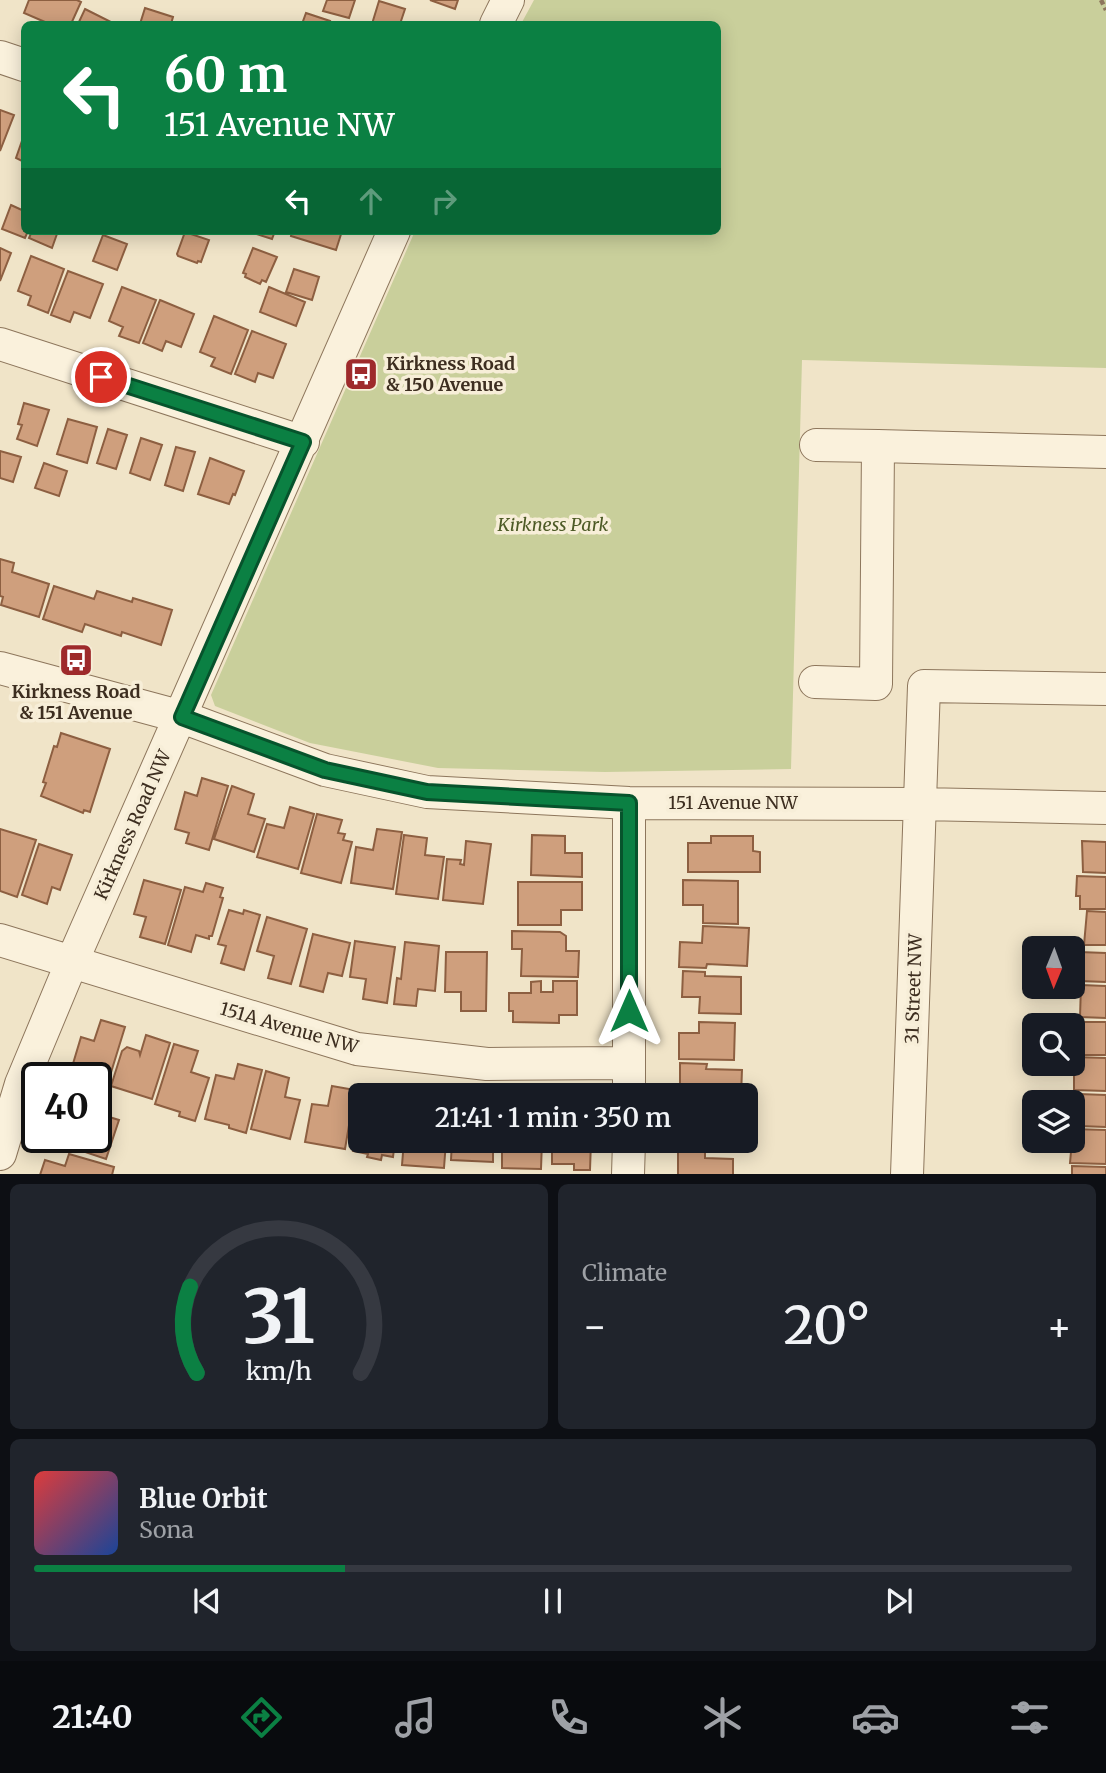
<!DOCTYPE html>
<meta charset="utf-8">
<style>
:root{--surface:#171b24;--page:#20242c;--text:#f1f3f6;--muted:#9ea1a6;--line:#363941;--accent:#0b8043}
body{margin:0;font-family:Merriweather,serif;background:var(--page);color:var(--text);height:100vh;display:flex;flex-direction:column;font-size:26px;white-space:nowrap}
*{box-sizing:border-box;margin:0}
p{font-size:23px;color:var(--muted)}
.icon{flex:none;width:38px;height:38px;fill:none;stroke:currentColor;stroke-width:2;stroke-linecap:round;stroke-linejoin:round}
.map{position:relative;height:1174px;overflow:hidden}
.drawer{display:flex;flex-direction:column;gap:10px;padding:10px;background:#0d0f14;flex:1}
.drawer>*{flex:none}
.hud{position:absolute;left:21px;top:21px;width:700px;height:214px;border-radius:10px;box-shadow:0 4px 18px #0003;background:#0b8043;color:#fff;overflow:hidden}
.needle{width:46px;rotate:181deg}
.buttons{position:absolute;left:1022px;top:936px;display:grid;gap:14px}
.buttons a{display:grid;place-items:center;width:63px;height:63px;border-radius:10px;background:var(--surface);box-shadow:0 4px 18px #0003;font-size:35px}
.speed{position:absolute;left:21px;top:1062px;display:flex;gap:14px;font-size:35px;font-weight:700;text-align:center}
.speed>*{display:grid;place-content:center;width:91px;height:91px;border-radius:50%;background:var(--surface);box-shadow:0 4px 18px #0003;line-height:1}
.speed .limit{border:4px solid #111;border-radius:10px;background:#fff;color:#111}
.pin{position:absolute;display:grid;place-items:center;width:60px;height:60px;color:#fff;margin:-30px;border:4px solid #fff;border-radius:50%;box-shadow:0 2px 7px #0007}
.me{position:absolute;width:77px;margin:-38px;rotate:0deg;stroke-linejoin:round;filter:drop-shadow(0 0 5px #0008)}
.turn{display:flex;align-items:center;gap:24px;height:147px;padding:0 28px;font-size:32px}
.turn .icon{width:91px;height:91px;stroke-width:2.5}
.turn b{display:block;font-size:49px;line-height:60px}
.lanes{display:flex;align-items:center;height:66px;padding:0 28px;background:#0003;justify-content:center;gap:35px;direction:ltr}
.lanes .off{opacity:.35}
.big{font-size:52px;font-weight:600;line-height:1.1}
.drawer .widget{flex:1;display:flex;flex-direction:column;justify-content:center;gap:10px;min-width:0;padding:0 24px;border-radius:10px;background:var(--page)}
.drawer .dial{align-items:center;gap:0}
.dial svg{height:182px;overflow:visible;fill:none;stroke:var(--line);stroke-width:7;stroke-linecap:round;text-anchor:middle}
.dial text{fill:var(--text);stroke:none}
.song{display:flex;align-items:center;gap:21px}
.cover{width:84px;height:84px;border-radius:10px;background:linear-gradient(135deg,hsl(0 70% 55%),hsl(220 70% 35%))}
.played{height:7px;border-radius:4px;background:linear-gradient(90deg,var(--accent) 30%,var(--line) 30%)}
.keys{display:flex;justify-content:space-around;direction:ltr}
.heat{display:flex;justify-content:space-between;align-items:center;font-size:38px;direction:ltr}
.drawer .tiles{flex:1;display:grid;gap:10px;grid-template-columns:1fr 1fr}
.widget:last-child{grid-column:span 2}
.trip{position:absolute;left:348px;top:1083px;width:410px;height:70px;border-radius:10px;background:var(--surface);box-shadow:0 4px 18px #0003;font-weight:600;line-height:70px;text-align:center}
.dock{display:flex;height:112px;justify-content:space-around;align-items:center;background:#090b0e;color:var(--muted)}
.dock .icon{width:49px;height:49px}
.dock .selected{color:var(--accent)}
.dock b{font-size:32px;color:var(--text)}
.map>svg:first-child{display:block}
</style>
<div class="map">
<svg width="1106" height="1175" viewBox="0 0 1106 1175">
<rect width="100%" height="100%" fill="#f0e4c8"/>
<path fill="#c9cf9b" d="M534,0H1106V368L802,360L791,769L605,772L438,768L310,743L215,706L211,695L415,231H718V24H521Z"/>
<path fill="#cf9f7d" stroke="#8d5f41" stroke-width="2" d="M29,0H77L81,2L71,24H45V22L24,13Z
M327,0H355L349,18L323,11Z
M430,0H458L455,9Z
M379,1L405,9L400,24H372Z
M145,8L173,17L171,24H140Z
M85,9L113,23L112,24H78Z
M306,13L330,21L329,24H302Z
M0,110L14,115L0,151Z
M24,135V162L16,158Z
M11,205L24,211V231H28L25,238L2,229Z
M32,231H58L52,248L29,238Z
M247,231H275L272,239Z
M292,231H342L336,250L291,236Z
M185,232L209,240L201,262L198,261L197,263L178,256L177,254Z
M103,235L127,244L117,270L93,261Z
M0,248L11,253L0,281Z
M253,248L277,257L266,282L262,280L260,284L245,277L246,274L243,273Z
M31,256L64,269L48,313L28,305L31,296L18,291Z
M294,269L319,277L312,300L286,292Z
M68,271L103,284L90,318L74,312L70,322L51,315Z
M122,287L156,300L139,343L119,336L123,327L109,321Z
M269,287L305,302L296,326L260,312Z
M160,300L194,314L181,347L166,341L162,351L143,343Z
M214,316L248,330L231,374L211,366L215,358L200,352Z
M252,331L286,344L273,378L258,373L255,382L235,374Z
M24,403L49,410L37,446L17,439L22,425L18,424Z
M68,419L97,427L87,463L57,454Z
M108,429L127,435L116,469L97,463Z
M141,438L162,445L150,480L130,473Z
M176,447L195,452L183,491L165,485Z
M0,451L21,457L13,482L0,478Z
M210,458L244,471L235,495L233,494L229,504L198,494Z
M44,463L67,471L59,496L35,488Z
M0,559L14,563L12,572L49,584L39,617L1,605L3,597L0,596Z
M54,586L94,599L97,591L132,602L133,598L172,610L161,645L122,632L121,636L85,624L82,632L43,619Z
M61,733L110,749L90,812L84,810L83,813L41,796L46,783L43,782L54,746L57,747Z
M202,778L228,786L209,850L186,843L189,833L175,829L185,792L197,796Z
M232,786L254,794L248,814L265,819L254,852L214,839Z
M290,807L314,814L298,869L257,857L267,824L284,828Z
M317,814L342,820L338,833L345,834L343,840L352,842L341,883L301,873Z
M0,829L36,840L17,897L0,891Z
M377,829L402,832L393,889L351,883L356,847L373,850Z
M404,835L427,838L425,855L444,857L438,899L396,894Z
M532,835L565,836V853H582V877L531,875Z
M711,836H753V851L760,852V872H688V843H711Z
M466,841L491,844L483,904L443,900L447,859L461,860L460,864L464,865Z
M1082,841L1106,842V873L1083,872Z
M39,844L72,855L60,890L52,887L47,904L22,895Z
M1077,876L1106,877V909H1080V896H1076Z
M144,880L181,890L165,944L140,937L146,917L134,914Z
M683,880L738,881V924L703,923V905H683Z
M518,882H582V910H561V925H518Z
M206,883L223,888L220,897L223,898L212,936H209V939L196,935L191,952L168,945L185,887L203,892Z
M229,910L243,914L244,910L260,915L244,970L221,963L226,946L218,944Z
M1087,911L1106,912V945H1084Z
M267,917L307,929L291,984L268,978L274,956L257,951Z
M703,926L749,928L747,966L707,964L706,968L679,967L680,942L702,943Z
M512,931L560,932L566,936V951H579L578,977L521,976L522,949H512Z
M313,934L350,943L342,976L328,973L323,992L300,986Z
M355,941L395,947L387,1003L363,999L366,979L350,977Z
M405,942L439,946L435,991L418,989L416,1006L394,1004L397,978L401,979Z
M446,952H487L486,1011H461V992H445Z
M1079,952L1106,953V982L1079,981Z
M683,971L705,972V976L741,977V1014L699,1013L700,997H682Z
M541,981V992H553V981H577V1015H559V1023L513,1022V1011H509V993H531V982Z
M1081,985L1106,986V1018L1080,1017Z
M101,1020L125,1027L109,1079L72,1067L81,1037L94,1041Z
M699,1022L735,1023L734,1060L679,1059V1033H699Z
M1083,1022H1106V1055H1082L1083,1040L1075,1033L1083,1027Z
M146,1035L170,1043L152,1099L111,1086L122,1051L127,1047L139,1051L140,1055Z
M174,1044L198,1051L191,1072L209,1078L195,1121L179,1116L180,1112L155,1104Z
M1074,1057L1106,1058V1091L1074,1090Z
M680,1063L707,1064L706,1069L742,1070L741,1096H698V1087H680Z
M238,1064L262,1070L246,1133L229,1128V1125L205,1119L216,1075L234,1079Z
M266,1071L289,1078L285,1097L300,1100L290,1139L251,1129Z
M332,1086L355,1090L345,1149L305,1142L312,1104L328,1106Z
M358,1093L372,1096H360V1141H395L393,1157L382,1155L381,1160L367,1157L368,1154L353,1151L358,1121L353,1120Z
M1079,1094L1106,1095V1127L1079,1126Z
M96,1113L119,1120L106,1159L67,1146L70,1138H96Z
M1073,1129L1106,1130V1164L1070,1163Z
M404,1141H446L444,1168L402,1165Z
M452,1141H493V1162L451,1160Z
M502,1141H542L541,1169L502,1168Z
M552,1141H591L590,1170H574V1164H552Z
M678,1141H734V1148L685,1146L678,1145Z
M678,1151H705V1158L733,1159V1175H678Z
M69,1154L114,1167L112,1175H40L45,1160L65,1166Z
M1072,1166L1106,1167V1175H1072Z"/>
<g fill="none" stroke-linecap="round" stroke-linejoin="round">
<g stroke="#8d765c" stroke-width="34">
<path id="minor" d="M496,24L508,0
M0,57L24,65
M0,344L303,442
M816,445L878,446
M0,668L182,717L325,770L427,792L629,803L920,804L1106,808
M815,682L876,684L878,446L1106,452
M0,940L357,1049L487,1064L629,1063
M629,1096V803
M0,1154L21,1084L71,964L394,231
M628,1175L629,1141
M907,1175L924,686L1106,689"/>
</g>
<path stroke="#8d765c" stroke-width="4.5" stroke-dasharray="5 3.5" stroke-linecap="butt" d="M1101,0L1106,10"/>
<use href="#minor" stroke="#faf1dc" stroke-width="32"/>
</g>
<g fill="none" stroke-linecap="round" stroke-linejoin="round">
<g stroke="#07532c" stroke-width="18">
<path id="route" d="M101,377L303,442L182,717L325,770L427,792L629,803V1011"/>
</g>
<use href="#route" stroke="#0b8043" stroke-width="12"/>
</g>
<defs>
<g id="bus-square" transform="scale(1.75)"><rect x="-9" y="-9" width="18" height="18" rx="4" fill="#9e2a2b" stroke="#f7eed8"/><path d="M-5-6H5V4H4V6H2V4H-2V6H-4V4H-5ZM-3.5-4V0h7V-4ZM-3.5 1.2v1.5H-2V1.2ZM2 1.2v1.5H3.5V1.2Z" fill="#fff"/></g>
</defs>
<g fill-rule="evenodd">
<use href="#bus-square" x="361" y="374"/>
<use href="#bus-square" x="76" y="660"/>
</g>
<g text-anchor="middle" stroke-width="7" stroke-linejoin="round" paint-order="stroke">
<g font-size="18" font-weight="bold" fill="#3d2e20" stroke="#f7eed8" text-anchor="start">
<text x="386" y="370">Kirkness Road<tspan x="386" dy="21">&amp; 150 Avenue</tspan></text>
<text x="76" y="698" text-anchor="middle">Kirkness Road<tspan x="76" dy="21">&amp; 151 Avenue</tspan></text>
</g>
<g font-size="18" font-style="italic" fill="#4d5a26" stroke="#f7eed8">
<text x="553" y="531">Kirkness Park</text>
</g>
<g font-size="18" fill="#3d2e20" stroke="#f7eed8">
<text x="733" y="809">151 Avenue NW</text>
<text transform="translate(133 825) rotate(-66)" y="6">Kirkness Road NW</text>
<text transform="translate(914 989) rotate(-88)" y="6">31 Street NW</text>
<text transform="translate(289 1028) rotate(16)" y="6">151A Avenue NW</text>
</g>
</g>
</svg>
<div class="buttons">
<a><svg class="needle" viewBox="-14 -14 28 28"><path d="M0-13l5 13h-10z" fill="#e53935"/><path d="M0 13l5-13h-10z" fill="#9ea1a6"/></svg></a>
<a><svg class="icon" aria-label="search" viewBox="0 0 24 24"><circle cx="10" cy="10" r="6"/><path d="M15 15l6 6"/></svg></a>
<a><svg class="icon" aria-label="layers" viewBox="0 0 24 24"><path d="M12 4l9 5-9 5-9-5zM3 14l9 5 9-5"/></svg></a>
</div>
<div class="speed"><div class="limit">40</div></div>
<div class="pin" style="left:101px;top:377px;background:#d93025"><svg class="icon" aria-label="arrive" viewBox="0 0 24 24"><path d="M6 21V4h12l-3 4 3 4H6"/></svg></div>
<svg class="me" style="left:629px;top:1011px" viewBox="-20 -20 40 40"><path d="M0-17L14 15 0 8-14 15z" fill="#0b8043" stroke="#fff" stroke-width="4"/></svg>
<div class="trip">21:41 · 1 min · 350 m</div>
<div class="hud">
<div class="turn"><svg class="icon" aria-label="left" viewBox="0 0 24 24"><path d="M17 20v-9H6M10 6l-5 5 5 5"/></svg><div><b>60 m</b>151 Avenue NW</div></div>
<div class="lanes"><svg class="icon" aria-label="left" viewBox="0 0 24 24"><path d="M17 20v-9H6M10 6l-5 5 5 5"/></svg><svg class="icon off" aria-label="ahead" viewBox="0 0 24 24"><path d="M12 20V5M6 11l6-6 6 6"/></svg><svg class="icon off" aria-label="right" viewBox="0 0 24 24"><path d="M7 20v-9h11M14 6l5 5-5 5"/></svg></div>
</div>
</div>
<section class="drawer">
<div class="tiles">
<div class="widget dial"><svg viewBox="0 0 100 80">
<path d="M14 69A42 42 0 1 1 86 69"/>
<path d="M14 69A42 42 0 0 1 11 31" stroke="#0b8043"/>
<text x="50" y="56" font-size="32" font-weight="700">31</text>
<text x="50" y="72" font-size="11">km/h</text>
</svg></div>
<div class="widget"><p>Climate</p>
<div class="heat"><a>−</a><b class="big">20°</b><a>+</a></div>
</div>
<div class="widget">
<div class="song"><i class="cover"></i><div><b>Blue Orbit</b><p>Sona</p></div></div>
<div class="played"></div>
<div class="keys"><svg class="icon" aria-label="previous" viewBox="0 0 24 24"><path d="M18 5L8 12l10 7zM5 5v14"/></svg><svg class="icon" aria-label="pause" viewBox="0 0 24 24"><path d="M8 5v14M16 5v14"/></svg><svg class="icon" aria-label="next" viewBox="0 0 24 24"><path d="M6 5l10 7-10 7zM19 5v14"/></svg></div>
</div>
</div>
</section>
<nav class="dock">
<b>21:40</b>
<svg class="icon selected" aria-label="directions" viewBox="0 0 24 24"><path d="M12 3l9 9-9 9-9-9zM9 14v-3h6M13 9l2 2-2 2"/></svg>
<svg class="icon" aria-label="music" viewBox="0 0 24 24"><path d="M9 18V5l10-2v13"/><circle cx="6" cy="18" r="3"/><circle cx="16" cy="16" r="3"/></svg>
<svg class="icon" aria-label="phone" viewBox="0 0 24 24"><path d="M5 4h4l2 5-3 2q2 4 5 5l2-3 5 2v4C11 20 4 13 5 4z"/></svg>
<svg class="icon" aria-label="climate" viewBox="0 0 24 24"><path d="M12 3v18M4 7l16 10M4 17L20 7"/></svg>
<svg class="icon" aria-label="car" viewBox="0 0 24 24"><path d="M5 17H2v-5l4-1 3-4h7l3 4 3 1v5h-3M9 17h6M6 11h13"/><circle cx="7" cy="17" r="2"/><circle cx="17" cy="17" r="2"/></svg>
<svg class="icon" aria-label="filters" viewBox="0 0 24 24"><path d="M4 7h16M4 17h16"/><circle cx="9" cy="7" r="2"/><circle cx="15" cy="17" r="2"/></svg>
</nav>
